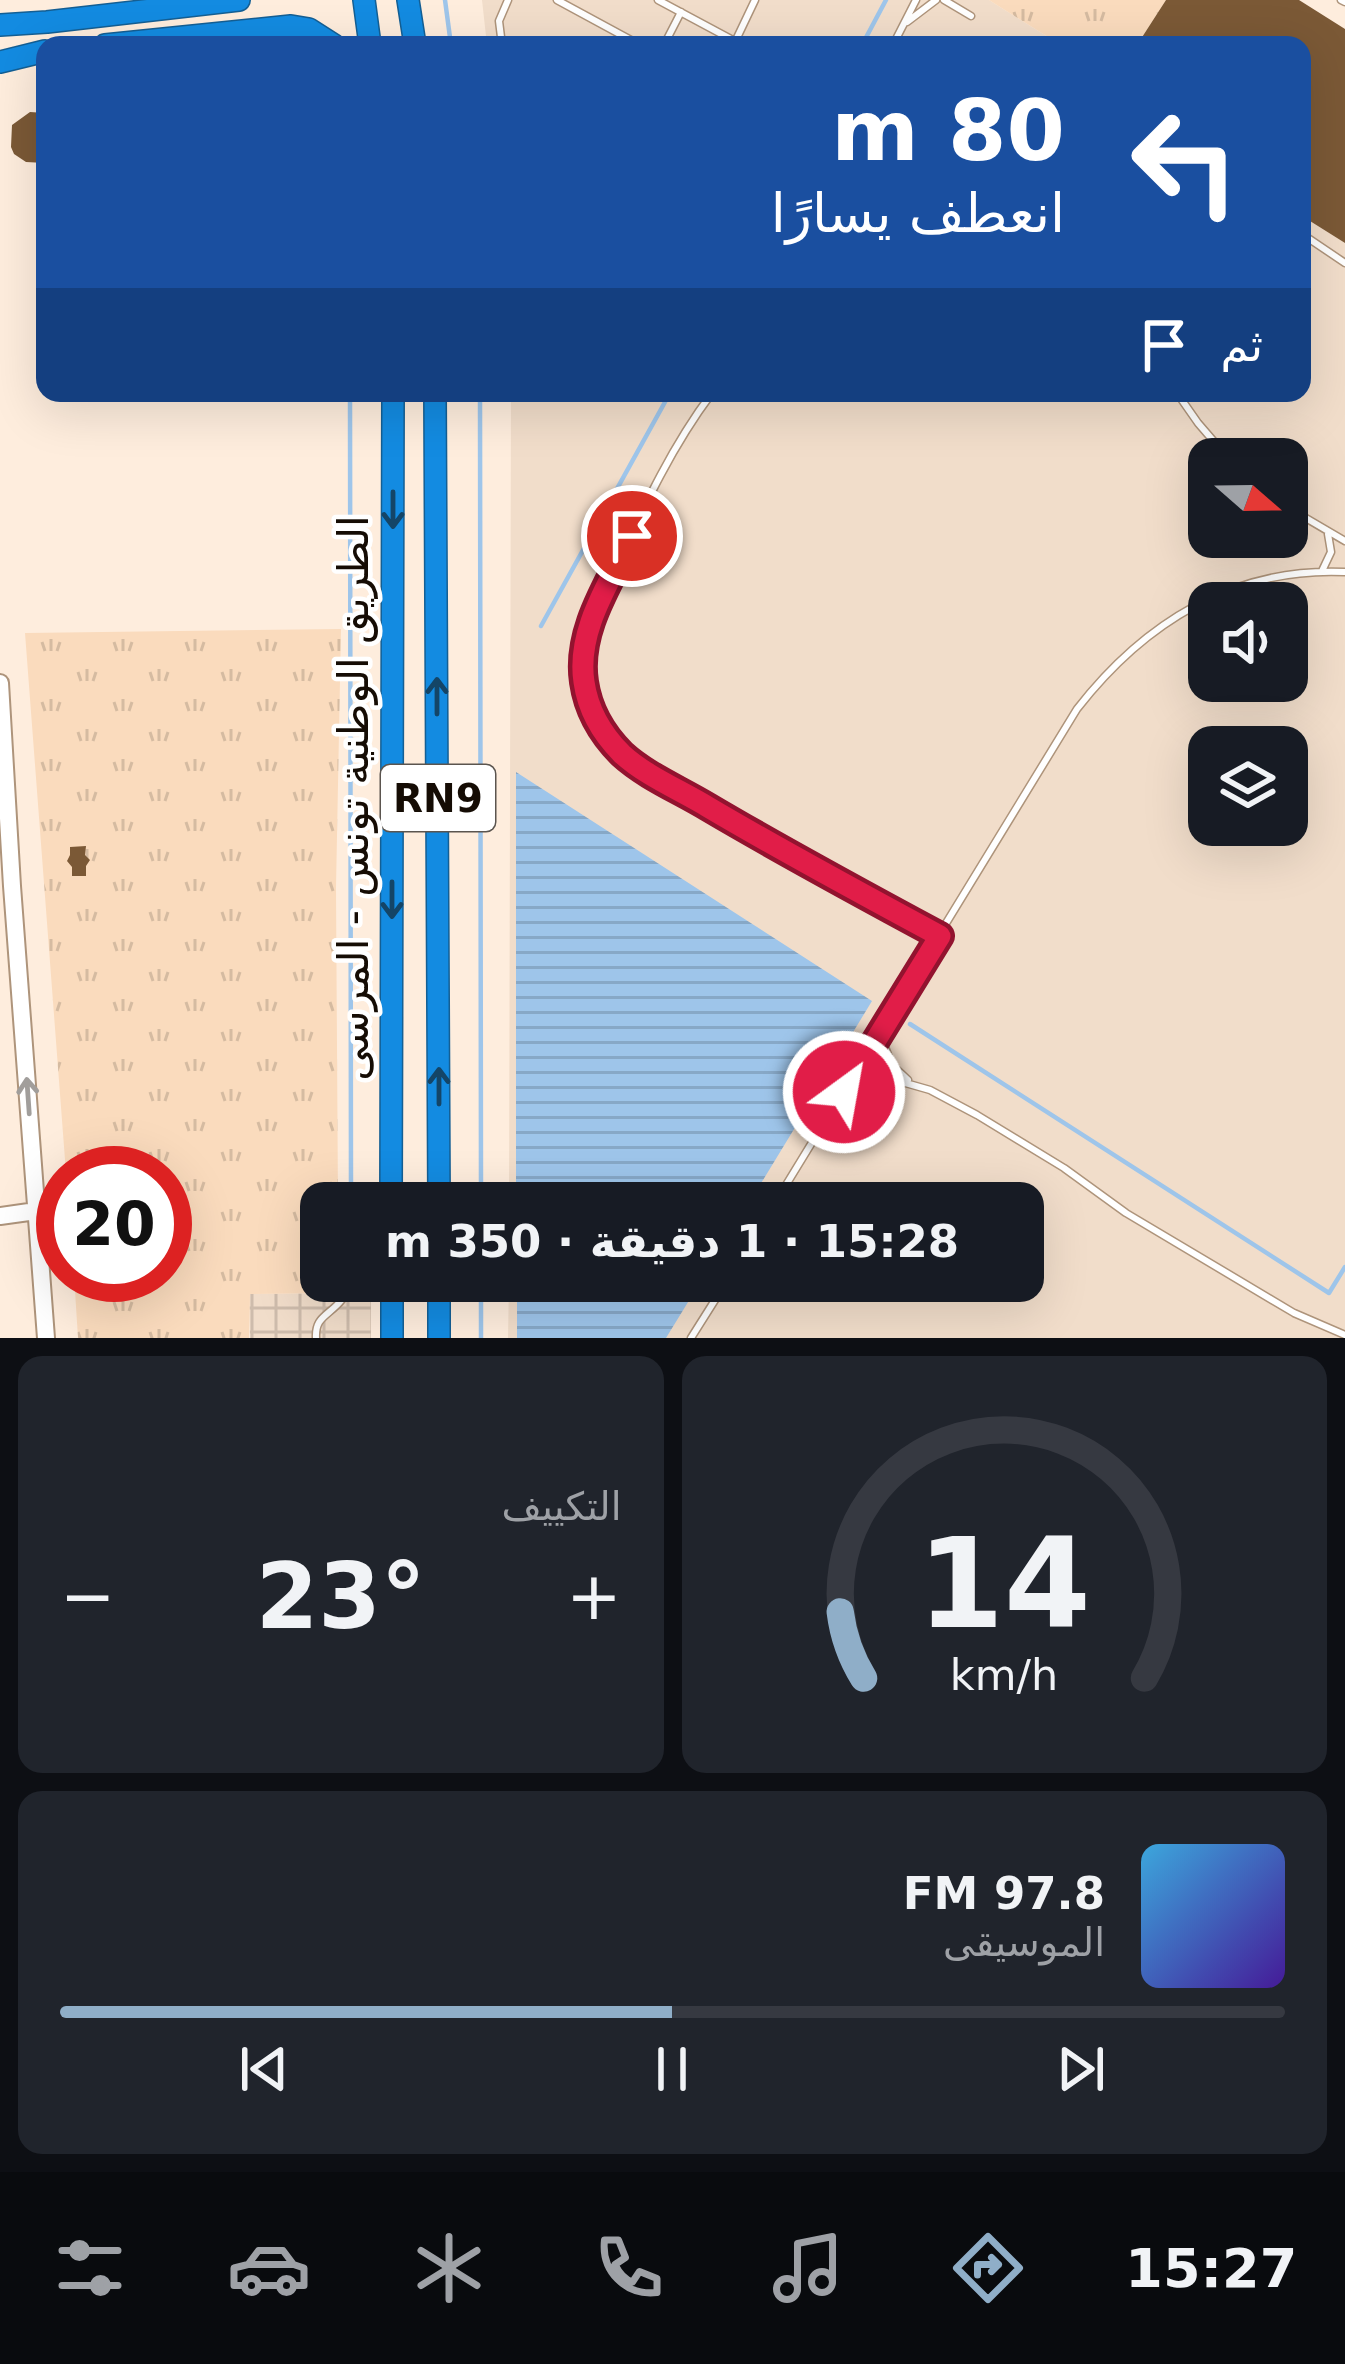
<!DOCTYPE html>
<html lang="ar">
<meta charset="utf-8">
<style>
:root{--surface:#171b24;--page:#20242c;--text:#f1f3f6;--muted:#9ea1a6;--line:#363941;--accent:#8faec8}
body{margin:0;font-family:"DejaVu Sans",Vazirmatn,sans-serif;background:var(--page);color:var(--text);direction:rtl;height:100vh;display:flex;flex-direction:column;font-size:45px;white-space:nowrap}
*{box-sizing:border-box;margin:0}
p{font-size:39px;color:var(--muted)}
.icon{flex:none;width:66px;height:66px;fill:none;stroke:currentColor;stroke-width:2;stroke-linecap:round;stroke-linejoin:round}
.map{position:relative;height:1338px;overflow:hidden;direction:ltr}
.sheet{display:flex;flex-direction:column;gap:18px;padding:18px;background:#0d0f14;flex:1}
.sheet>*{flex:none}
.banner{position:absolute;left:36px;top:36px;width:1275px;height:366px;border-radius:24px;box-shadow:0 12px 48px #0002;direction:rtl;background:#1a4fa0;color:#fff;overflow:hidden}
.needle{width:78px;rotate:110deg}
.buttons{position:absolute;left:1188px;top:438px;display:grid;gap:24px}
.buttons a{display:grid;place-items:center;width:120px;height:120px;border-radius:24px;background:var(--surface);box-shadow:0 12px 48px #0002;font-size:60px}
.speed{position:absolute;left:36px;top:1146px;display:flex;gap:24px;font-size:60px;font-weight:700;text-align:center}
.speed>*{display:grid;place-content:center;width:156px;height:156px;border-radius:50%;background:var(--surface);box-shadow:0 12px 48px #0002;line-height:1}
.speed .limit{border:18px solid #d22;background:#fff;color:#111}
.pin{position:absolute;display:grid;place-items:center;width:102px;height:102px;color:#fff;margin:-51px;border:6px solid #fff;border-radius:50%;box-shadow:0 3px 12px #0007}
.me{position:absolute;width:132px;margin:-66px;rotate:32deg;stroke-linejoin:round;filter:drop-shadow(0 0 9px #0008)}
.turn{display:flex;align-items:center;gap:42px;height:252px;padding:0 48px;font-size:54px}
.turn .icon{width:156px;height:156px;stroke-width:2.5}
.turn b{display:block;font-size:84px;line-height:102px}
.then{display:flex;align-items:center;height:114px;padding:0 48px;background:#0003;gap:24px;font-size:45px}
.big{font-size:90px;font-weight:700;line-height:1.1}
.sheet .tile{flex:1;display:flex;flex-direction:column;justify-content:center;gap:18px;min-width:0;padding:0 42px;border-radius:24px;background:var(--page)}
.sheet .dial{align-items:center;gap:0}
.dial svg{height:312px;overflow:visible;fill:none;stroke:var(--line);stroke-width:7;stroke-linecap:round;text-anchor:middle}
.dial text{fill:var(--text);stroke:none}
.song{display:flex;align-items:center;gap:36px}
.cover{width:144px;height:144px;border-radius:18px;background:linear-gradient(135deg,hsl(200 70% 55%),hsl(260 70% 35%))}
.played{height:12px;border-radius:6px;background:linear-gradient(90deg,var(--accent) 50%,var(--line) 50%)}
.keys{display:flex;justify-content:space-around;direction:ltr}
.heat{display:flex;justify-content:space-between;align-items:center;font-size:66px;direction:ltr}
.sheet .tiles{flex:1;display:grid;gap:18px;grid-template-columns:1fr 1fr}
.tile:last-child{grid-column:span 2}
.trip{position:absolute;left:300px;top:1182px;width:744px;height:120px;border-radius:24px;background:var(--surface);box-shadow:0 12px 48px #0002;font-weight:700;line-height:120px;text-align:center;direction:rtl}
.dock{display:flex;height:192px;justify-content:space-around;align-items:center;background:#090b0e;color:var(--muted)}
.dock .icon{width:84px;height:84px}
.dock .on{color:var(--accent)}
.dock b{font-size:54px;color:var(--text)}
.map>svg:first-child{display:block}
</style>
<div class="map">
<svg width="1345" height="1338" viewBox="0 0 1345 1338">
<defs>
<pattern id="industrial-grid" width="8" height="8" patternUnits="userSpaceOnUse" patternTransform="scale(3)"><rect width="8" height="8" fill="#f1ddca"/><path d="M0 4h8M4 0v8" fill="none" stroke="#cebcac"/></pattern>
<pattern id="grass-tufts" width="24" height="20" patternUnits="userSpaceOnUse" patternTransform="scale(3)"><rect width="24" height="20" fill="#fadbbd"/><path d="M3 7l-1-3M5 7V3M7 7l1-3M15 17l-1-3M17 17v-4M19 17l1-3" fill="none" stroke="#d5bba1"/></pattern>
<pattern id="water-rules" width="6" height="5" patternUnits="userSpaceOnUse" patternTransform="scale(3)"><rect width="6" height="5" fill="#9ec5ea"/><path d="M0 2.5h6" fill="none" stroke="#87a8c7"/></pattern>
</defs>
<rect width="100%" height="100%" fill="#feeddd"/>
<path fill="#f1ddca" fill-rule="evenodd" d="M482,0H989L1061,45H487Z
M1302,216L1345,243V1338H508L509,1281H1023V1203H509L511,393H1302ZM1209,459H1287V537H1209ZM1209,603H1287V681H1209ZM1209,747H1287V825H1209Z"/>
<path fill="url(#industrial-grid)" d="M338,1281H371V1338H250L249,1294L337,1293Z"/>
<path fill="url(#grass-tufts)" d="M989,0H1166L1137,45H1061Z
M341,629L336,888L338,1203H321V1281H338V1293L250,1294L249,1338H78L74,1275H165V1173H66L25,633Z"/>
<path fill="url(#water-rules)" d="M516,772L872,1001L749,1203H516Z
M517,1281H701L666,1338H517Z"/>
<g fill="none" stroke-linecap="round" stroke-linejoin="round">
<path stroke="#9ec5ea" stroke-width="4.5" d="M445,0L451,45
M862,45L886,0
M350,393L351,1203
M480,393L481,1203
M541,626L670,393
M910,1024L1329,1293L1345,1267
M481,1281V1338"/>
</g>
<path fill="#7b5936" d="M1166,0H1299L1345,29V243L1302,216V45H1137Z
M30,112L45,113V163L26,162L14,154L11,147L12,125Z
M86,846L85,855L90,860L86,866V876H72V867L67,861L70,855V847Z"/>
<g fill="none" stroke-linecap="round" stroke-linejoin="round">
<g stroke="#ae947b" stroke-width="9">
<path id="lane" d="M557,0L640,45
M658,0L742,45
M944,0L971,16
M1341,0L1345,2
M907,22L936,0
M735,42L755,0
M502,45L499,21L508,0
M664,45L681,12
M893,45L916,0
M1302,234L1345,263
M712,393C660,462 629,542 591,619C578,661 581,705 610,740C632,768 670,784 700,802C779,849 859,893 940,936
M1177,393L1198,423L1229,459
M1287,507L1345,541
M1322,571L1331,552L1328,534
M881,1037L892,1065L908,1080
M844,1092L863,1085L888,1081L902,1082L930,1090L977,1115L1064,1168L1126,1213L1294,1313L1345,1335
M775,1203L1077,709C1144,623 1233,567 1345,572
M316,1338C315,1319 325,1317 337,1305C344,1298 350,1289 357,1281
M691,1338L727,1281"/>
</g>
<g stroke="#ae947b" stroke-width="20">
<path id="secondary" d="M0,683L12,886L46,1338
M0,1216L36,1211"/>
</g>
<g stroke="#145f94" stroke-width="24">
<path id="highway" d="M364,0L370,45
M408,0L415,45
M0,25L47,22L239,0
M105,45L291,26L309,29L334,45
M0,62L45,51
M435,393L439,1203
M391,1203L393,393
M392,1281V1338
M439,1281V1338"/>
</g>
<use href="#lane" stroke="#fff" stroke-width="6"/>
<use href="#secondary" stroke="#fff" stroke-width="16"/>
<use href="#highway" stroke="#138be1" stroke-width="21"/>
</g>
<defs><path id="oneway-shaft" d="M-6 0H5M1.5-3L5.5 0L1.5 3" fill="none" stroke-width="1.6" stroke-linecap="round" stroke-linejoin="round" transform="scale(3)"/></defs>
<g stroke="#144567">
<use href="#oneway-shaft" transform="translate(393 510) rotate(90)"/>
<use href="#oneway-shaft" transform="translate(437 696) rotate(-90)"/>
<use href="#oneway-shaft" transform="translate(392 900) rotate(90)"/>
<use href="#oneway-shaft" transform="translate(439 1086) rotate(-90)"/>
</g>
<use stroke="#a19e9b" href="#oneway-shaft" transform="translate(28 1096) rotate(-94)"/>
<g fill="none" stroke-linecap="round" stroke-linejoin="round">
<g stroke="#92132f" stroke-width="30">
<path id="route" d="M632,536C610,582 576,630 584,682C588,710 602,734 622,754C646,776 680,790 708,807C784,852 862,894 940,936L844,1092"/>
</g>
<use href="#route" stroke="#e11d48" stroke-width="21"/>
</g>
<g text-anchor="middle" stroke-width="9" stroke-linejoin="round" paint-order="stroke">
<rect fill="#fff" stroke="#5b554f" stroke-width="3" x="381" y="765" width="114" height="66" rx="9"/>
<g font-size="39" font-weight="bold" fill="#150c04">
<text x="438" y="812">RN9</text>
</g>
<g font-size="42" fill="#150c04" stroke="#fff">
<text transform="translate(353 798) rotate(-90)" y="15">الطريق الوطنية تونس - المرسى</text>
</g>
</g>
</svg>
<div class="buttons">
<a><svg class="needle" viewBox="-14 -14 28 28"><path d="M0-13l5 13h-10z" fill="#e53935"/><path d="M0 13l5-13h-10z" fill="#9ea1a6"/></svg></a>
<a><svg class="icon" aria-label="sound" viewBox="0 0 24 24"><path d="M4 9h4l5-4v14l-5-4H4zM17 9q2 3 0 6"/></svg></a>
<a><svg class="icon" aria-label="layers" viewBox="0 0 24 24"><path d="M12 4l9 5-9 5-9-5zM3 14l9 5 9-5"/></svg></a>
</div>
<div class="speed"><div class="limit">20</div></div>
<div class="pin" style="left:632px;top:536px;background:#d93025"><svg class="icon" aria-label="arrive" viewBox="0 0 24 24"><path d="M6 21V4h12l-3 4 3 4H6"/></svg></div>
<svg class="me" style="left:844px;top:1092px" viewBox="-20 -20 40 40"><circle r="17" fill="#e11d48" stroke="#fff" stroke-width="3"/><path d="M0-11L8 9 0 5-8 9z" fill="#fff"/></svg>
<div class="trip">15:28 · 1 دقيقة · 350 m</div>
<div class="banner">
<div class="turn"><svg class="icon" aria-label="left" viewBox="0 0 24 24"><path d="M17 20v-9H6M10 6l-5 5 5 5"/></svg><div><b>80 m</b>انعطف يسارًا</div></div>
<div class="then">ثم<svg class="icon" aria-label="arrive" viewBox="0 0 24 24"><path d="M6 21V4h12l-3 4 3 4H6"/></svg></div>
</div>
</div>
<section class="sheet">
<div class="tiles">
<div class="tile dial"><svg viewBox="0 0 100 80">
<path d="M14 69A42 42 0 1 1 86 69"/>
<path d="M14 69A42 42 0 0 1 8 52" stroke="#8faec8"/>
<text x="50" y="56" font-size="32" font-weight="700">14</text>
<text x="50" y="72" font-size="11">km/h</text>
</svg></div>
<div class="tile"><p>التكييف</p>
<div class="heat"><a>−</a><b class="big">23°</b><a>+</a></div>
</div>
<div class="tile">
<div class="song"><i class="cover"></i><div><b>97.8 FM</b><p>الموسيقى</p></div></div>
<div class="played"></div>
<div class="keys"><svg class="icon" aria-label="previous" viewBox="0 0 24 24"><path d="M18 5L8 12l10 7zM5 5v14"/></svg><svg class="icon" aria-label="pause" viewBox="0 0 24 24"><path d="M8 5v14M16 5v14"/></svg><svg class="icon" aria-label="next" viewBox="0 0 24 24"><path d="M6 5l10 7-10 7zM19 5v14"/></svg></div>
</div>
</div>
</section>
<nav class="dock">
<b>15:27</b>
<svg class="icon on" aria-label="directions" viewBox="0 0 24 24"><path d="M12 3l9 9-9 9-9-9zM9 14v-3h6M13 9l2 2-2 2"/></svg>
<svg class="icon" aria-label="music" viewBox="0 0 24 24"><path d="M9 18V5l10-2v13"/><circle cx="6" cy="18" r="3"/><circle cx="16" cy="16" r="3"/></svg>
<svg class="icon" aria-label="phone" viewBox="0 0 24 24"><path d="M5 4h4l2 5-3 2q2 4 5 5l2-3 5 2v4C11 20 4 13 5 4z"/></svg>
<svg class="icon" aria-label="climate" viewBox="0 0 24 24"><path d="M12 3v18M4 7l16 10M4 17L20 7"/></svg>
<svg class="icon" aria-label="car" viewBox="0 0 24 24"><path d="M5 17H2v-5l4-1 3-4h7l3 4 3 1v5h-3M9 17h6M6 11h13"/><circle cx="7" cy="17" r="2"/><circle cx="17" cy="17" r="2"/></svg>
<svg class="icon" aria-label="filters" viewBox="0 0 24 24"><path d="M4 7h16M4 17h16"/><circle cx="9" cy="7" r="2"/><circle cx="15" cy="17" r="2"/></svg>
</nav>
